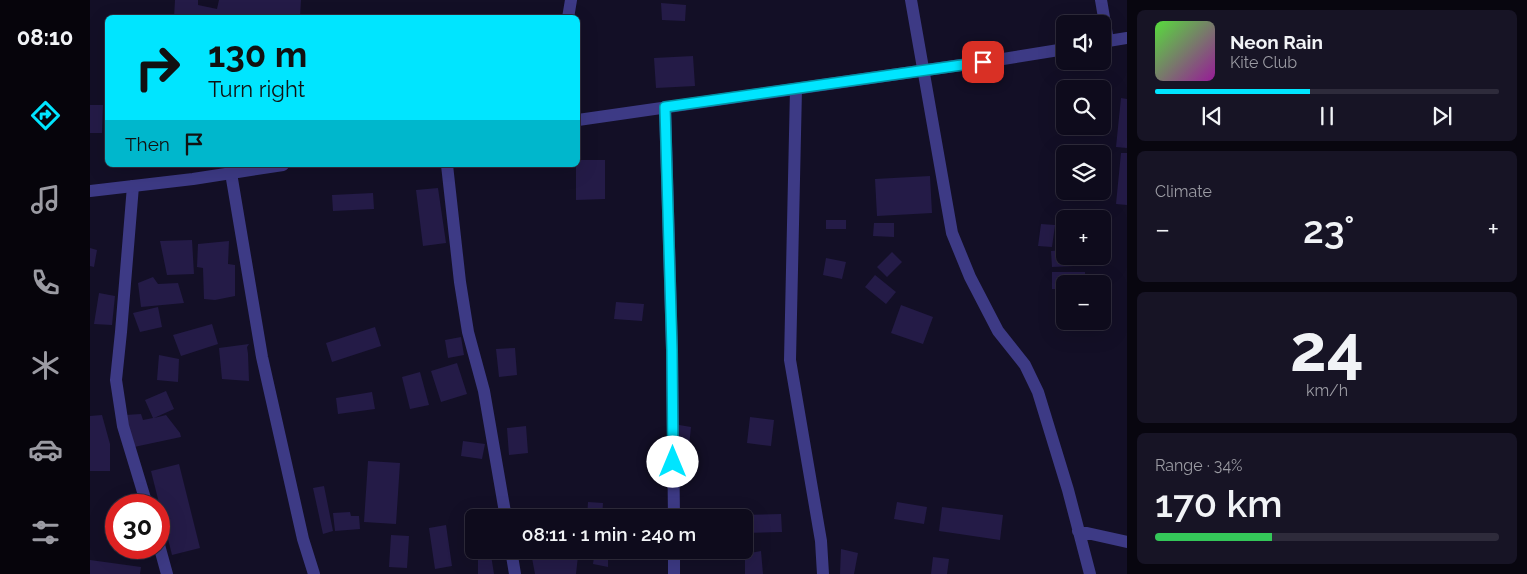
<!DOCTYPE html>
<meta charset="utf-8">
<style>
:root{--surface:#0e0b1c;--page:#171425;--text:#f1f3f6;--muted:#9b9ba3;--line:#2e2b3b;--accent:#00e5ff}
body{margin:0;font-family:Raleway,sans-serif;background:var(--page);color:var(--text);height:100vh;display:flex;flex-direction:column;font-size:19px;white-space:nowrap}
*{box-sizing:border-box;margin:0}
p{font-size:16px;color:var(--muted)}
.icon{flex:none;width:28px;height:28px;fill:none;stroke:currentColor;stroke-width:2;stroke-linecap:round;stroke-linejoin:round}
.map{position:relative;flex:1;overflow:hidden}
.sheet{display:flex;flex-direction:column;gap:10px;padding:10px;background:#08060f;width:400px}
.sheet>*{flex:none}
.top-card{position:absolute;left:15px;top:15px;width:475px;height:152px;border-radius:8px;box-shadow:0 5px 20px #0002,0 0 0 1px var(--line);background:#00e5ff;color:#111;overflow:hidden}
.fabs{position:absolute;left:966px;top:15px;display:grid;gap:10px}
.fabs a{display:grid;place-items:center;width:55px;height:55px;border-radius:8px;background:var(--surface);box-shadow:0 5px 20px #0002,0 0 0 1px var(--line);font-size:25px}
.speed{position:absolute;left:15px;top:494px;display:flex;gap:10px;font-size:25px;font-weight:700;text-align:center}
.speed>*{display:grid;place-content:center;width:65px;height:65px;border-radius:50%;background:var(--surface);box-shadow:0 5px 20px #0002,0 0 0 1px var(--line);line-height:1}
.speed .limit{border:8px solid #d22;background:#fff;color:#111}
.pin{position:absolute;display:grid;place-items:center;width:42px;height:42px;color:#fff;margin:-21px;border-radius:10px;box-shadow:0 2px 8px #0006}
.me{position:absolute;width:55px;margin:-28px;rotate:0deg;stroke-linejoin:round;filter:drop-shadow(0 0 4px #0008)}
.turn{display:flex;align-items:center;gap:18px;height:105px;padding:0 20px;font-size:22px}
.turn .icon{width:65px;height:65px;stroke-width:2.5}
.turn b{display:block;font-size:35px;line-height:42px}
.then{display:flex;align-items:center;height:48px;padding:0 20px;background:#0003;gap:10px;font-size:19px}
.big{font-size:38px;font-weight:600;line-height:1.1}
.sheet .widget{flex:1;display:flex;flex-direction:column;justify-content:center;gap:8px;min-width:0;padding:0 18px;border-radius:8px;background:var(--page)}
.sheet .dial{align-items:center;gap:0}
.dial b{font-size:65px;line-height:1}
.song{display:flex;align-items:center;gap:15px}
.cover{width:60px;height:60px;border-radius:8px;background:linear-gradient(135deg,hsl(110 70% 55%),hsl(300 70% 35%))}
.played{height:5px;border-radius:2px;background:linear-gradient(90deg,var(--accent) 45%,var(--line) 45%)}
.keys{display:flex;justify-content:space-around;direction:ltr}
.heat{display:flex;justify-content:space-between;align-items:center;font-size:28px;direction:ltr}
.charge{height:8px;border-radius:4px;background:linear-gradient(90deg,#34c759 34%,var(--line) 0)}
.trip{position:absolute;left:375px;top:509px;width:288px;height:50px;border-radius:8px;background:var(--surface);box-shadow:0 5px 20px #0002,0 0 0 1px var(--line);font-weight:600;line-height:50px;text-align:center}
main{display:flex;flex:1;min-height:0}
.dock{display:flex;flex-direction:column;width:90px;justify-content:space-around;align-items:center;background:#06040b;color:var(--muted)}
.dock .icon{width:35px;height:35px}
.dock .selected{color:var(--accent)}
.dock b{font-size:22px;color:var(--text)}
.map>svg:first-child{display:block}
</style>
<main>
<nav class="dock">
<b>08:10</b>
<svg class="icon selected" aria-label="directions" viewBox="0 0 24 24"><path d="M12 3l9 9-9 9-9-9zM9 14v-3h6M13 9l2 2-2 2"/></svg>
<svg class="icon" aria-label="music" viewBox="0 0 24 24"><path d="M9 18V5l10-2v13"/><circle cx="6" cy="18" r="3"/><circle cx="16" cy="16" r="3"/></svg>
<svg class="icon" aria-label="phone" viewBox="0 0 24 24"><path d="M5 4h4l2 5-3 2q2 4 5 5l2-3 5 2v4C11 20 4 13 5 4z"/></svg>
<svg class="icon" aria-label="climate" viewBox="0 0 24 24"><path d="M12 3v18M4 7l16 10M4 17L20 7"/></svg>
<svg class="icon" aria-label="car" viewBox="0 0 24 24"><path d="M5 17H2v-5l4-1 3-4h7l3 4 3 1v5h-3M9 17h6M6 11h13"/><circle cx="7" cy="17" r="2"/><circle cx="17" cy="17" r="2"/></svg>
<svg class="icon" aria-label="filters" viewBox="0 0 24 24"><path d="M4 7h16M4 17h16"/><circle cx="9" cy="7" r="2"/><circle cx="15" cy="17" r="2"/></svg>
</nav>
<div class="map">
<svg width="1037" height="574" viewBox="0 0 1037 574">
<rect width="100%" height="100%" fill="#130f26"/>
<path fill="#241b47" d="M85,0H108V5L127,9L129,0H211L210,17L150,16V7V18H84Z
M571,3L596,5L595,21L572,20Z
M603,56L605,86L566,88L564,58Z
M1031,98L1037,99V148L1026,147Z
M0,105H13L12,133H0Z
M1031,153H1037V205L1026,204Z
M488,160H515V199L486,200V165H488Z
M840,176L842,213L787,216L785,179Z
M348,188L356,243L333,246L326,190Z
M283,193L284,209L243,211L242,195Z
M736,220H756V229H736Z
M784,223H804V237L783,236Z
M951,224L965,225L962,247L948,246Z
M102,240L104,274L77,275L70,241Z
M139,241L138,264L145,265V296L125,300L114,299L113,268L107,267L108,244Z
M0,248L7,250L4,267L0,266Z
M975,250V256H984V266L962,267L961,251Z
M802,252L812,262L797,277L787,267Z
M736,258L756,262L752,279L733,275Z
M962,272H995V284H975V289H962Z
M785,275L806,292L796,304L775,287Z
M63,277L68,284L88,283L94,303L51,307L48,283Z
M9,293L25,296L22,325L4,324Z
M526,302L554,304L552,321L524,319Z
M811,305L843,317L833,344L801,333Z
M68,307L72,327L50,332L43,313Z
M122,324L128,344L91,356L83,335Z
M285,327L291,346L242,362L236,343Z
M371,337L374,355L358,358L355,340Z
M159,344L157,347L158,354L159,381L132,379L129,348Z
M425,348L427,375L409,377L406,349Z
M69,355L89,359L88,382L67,380Z
M367,363L377,394L351,402L341,371Z
M330,372L339,405L320,409L312,377Z
M76,391L84,409L64,418L76,415L90,433L91,437L44,447L35,415L51,414L53,420L63,418L55,400Z
M282,392L285,409L248,414L246,398Z
M12,415L20,444V471H0V416Z
M660,417L684,420L681,446L657,443Z
M589,425L601,427L599,446L588,444Z
M436,426L438,453L419,455L417,428Z
M373,441L395,444L392,459L371,456Z
M278,461L310,463L306,524L274,522Z
M89,464L110,548L82,555L61,471Z
M234,486L243,531L233,534L223,488Z
M498,502L513,503L512,518H497Z
M807,502L837,507L834,524L804,519Z
M852,507L913,515L910,540L849,531Z
M260,512L261,516H269L270,529L245,531L243,513Z
M691,514L692,532L654,533V518H648V515Z
M356,525L362,566L345,569L339,528Z
M301,535L319,536L317,568L299,567Z
M751,549L768,553L764,574H750Z
M505,550H518V567L503,564Z
M671,551L673,574H655V554Z
M401,555L404,574H388V556Z
M488,556L486,574H445L442,558Z
M843,557L859,559L857,574H841Z
M0,560L51,567L50,574H0Z"/>
<g fill="none" stroke-linecap="round" stroke-linejoin="round">
<path stroke="#3d3a85" stroke-width="12" d="M821,0L862,233L880,277L908,331L935,365L948,392L978,490L1000,574
M1011,0L1018,41
M478,18L481,0
M706,89L700,360L731,541L733,574
M575,107L582,350L584,518
M357,165L370,282L378,332L394,391L416,518
M141,173L172,357L213,539L224,574
M43,186L31,332L26,380L33,426L57,505
M988,531L1037,542
M69,545L77,574
M421,550L425,574
M584,574V550"/>
<path stroke="#3d3a85" stroke-width="12" d="M1012,42L1037,38
M488,120L913,59L975,49
M0,191L103,179L193,165"/>
</g>
<g fill="none" stroke-linecap="round" stroke-linejoin="round">
<g stroke="#0095a6" stroke-width="12">
<path id="route" d="M583,462L582,350L575,107L893,62"/>
</g>
<use href="#route" stroke="#00e5ff" stroke-width="9"/>
</g>
</svg>
<div class="fabs">
<a><svg class="icon" aria-label="sound" viewBox="0 0 24 24"><path d="M4 9h4l5-4v14l-5-4H4zM17 9q2 3 0 6"/></svg></a>
<a><svg class="icon" aria-label="search" viewBox="0 0 24 24"><circle cx="10" cy="10" r="6"/><path d="M15 15l6 6"/></svg></a>
<a><svg class="icon" aria-label="layers" viewBox="0 0 24 24"><path d="M12 4l9 5-9 5-9-5zM3 14l9 5 9-5"/></svg></a>
<a>+</a>
<a>−</a>
</div>
<div class="speed"><div class="limit">30</div></div>
<div class="pin" style="left:893px;top:62px;background:#d93025"><svg class="icon" aria-label="arrive" viewBox="0 0 24 24"><path d="M6 21V4h12l-3 4 3 4H6"/></svg></div>
<svg class="me" style="left:583px;top:462px" viewBox="-20 -20 40 40"><circle r="19" fill="#fff"/><path d="M0-13L10 11 0 6-10 11z" fill="#00e5ff"/></svg>
<div class="trip">08:11 · 1 min · 240 m</div>
<div class="top-card">
<div class="turn"><svg class="icon" aria-label="right" viewBox="0 0 24 24"><path d="M7 20v-9h11M14 6l5 5-5 5"/></svg><div><b>130 m</b>Turn right</div></div>
<div class="then">Then<svg class="icon" aria-label="arrive" viewBox="0 0 24 24"><path d="M6 21V4h12l-3 4 3 4H6"/></svg></div>
</div>
</div>
<section class="sheet">
<div class="widget">
<div class="song"><i class="cover"></i><div><b>Neon Rain</b><p>Kite Club</p></div></div>
<div class="played"></div>
<div class="keys"><svg class="icon" aria-label="previous" viewBox="0 0 24 24"><path d="M18 5L8 12l10 7zM5 5v14"/></svg><svg class="icon" aria-label="pause" viewBox="0 0 24 24"><path d="M8 5v14M16 5v14"/></svg><svg class="icon" aria-label="next" viewBox="0 0 24 24"><path d="M6 5l10 7-10 7zM19 5v14"/></svg></div>
</div>
<div class="widget"><p>Climate</p>
<div class="heat"><a>−</a><b class="big">23°</b><a>+</a></div>
</div>
<div class="widget dial"><b>24</b><p>km/h</p></div>
<div class="widget"><p>Range · 34%</p><b class="big">170 km</b><div class="charge"></div></div>
</section>
</main>
